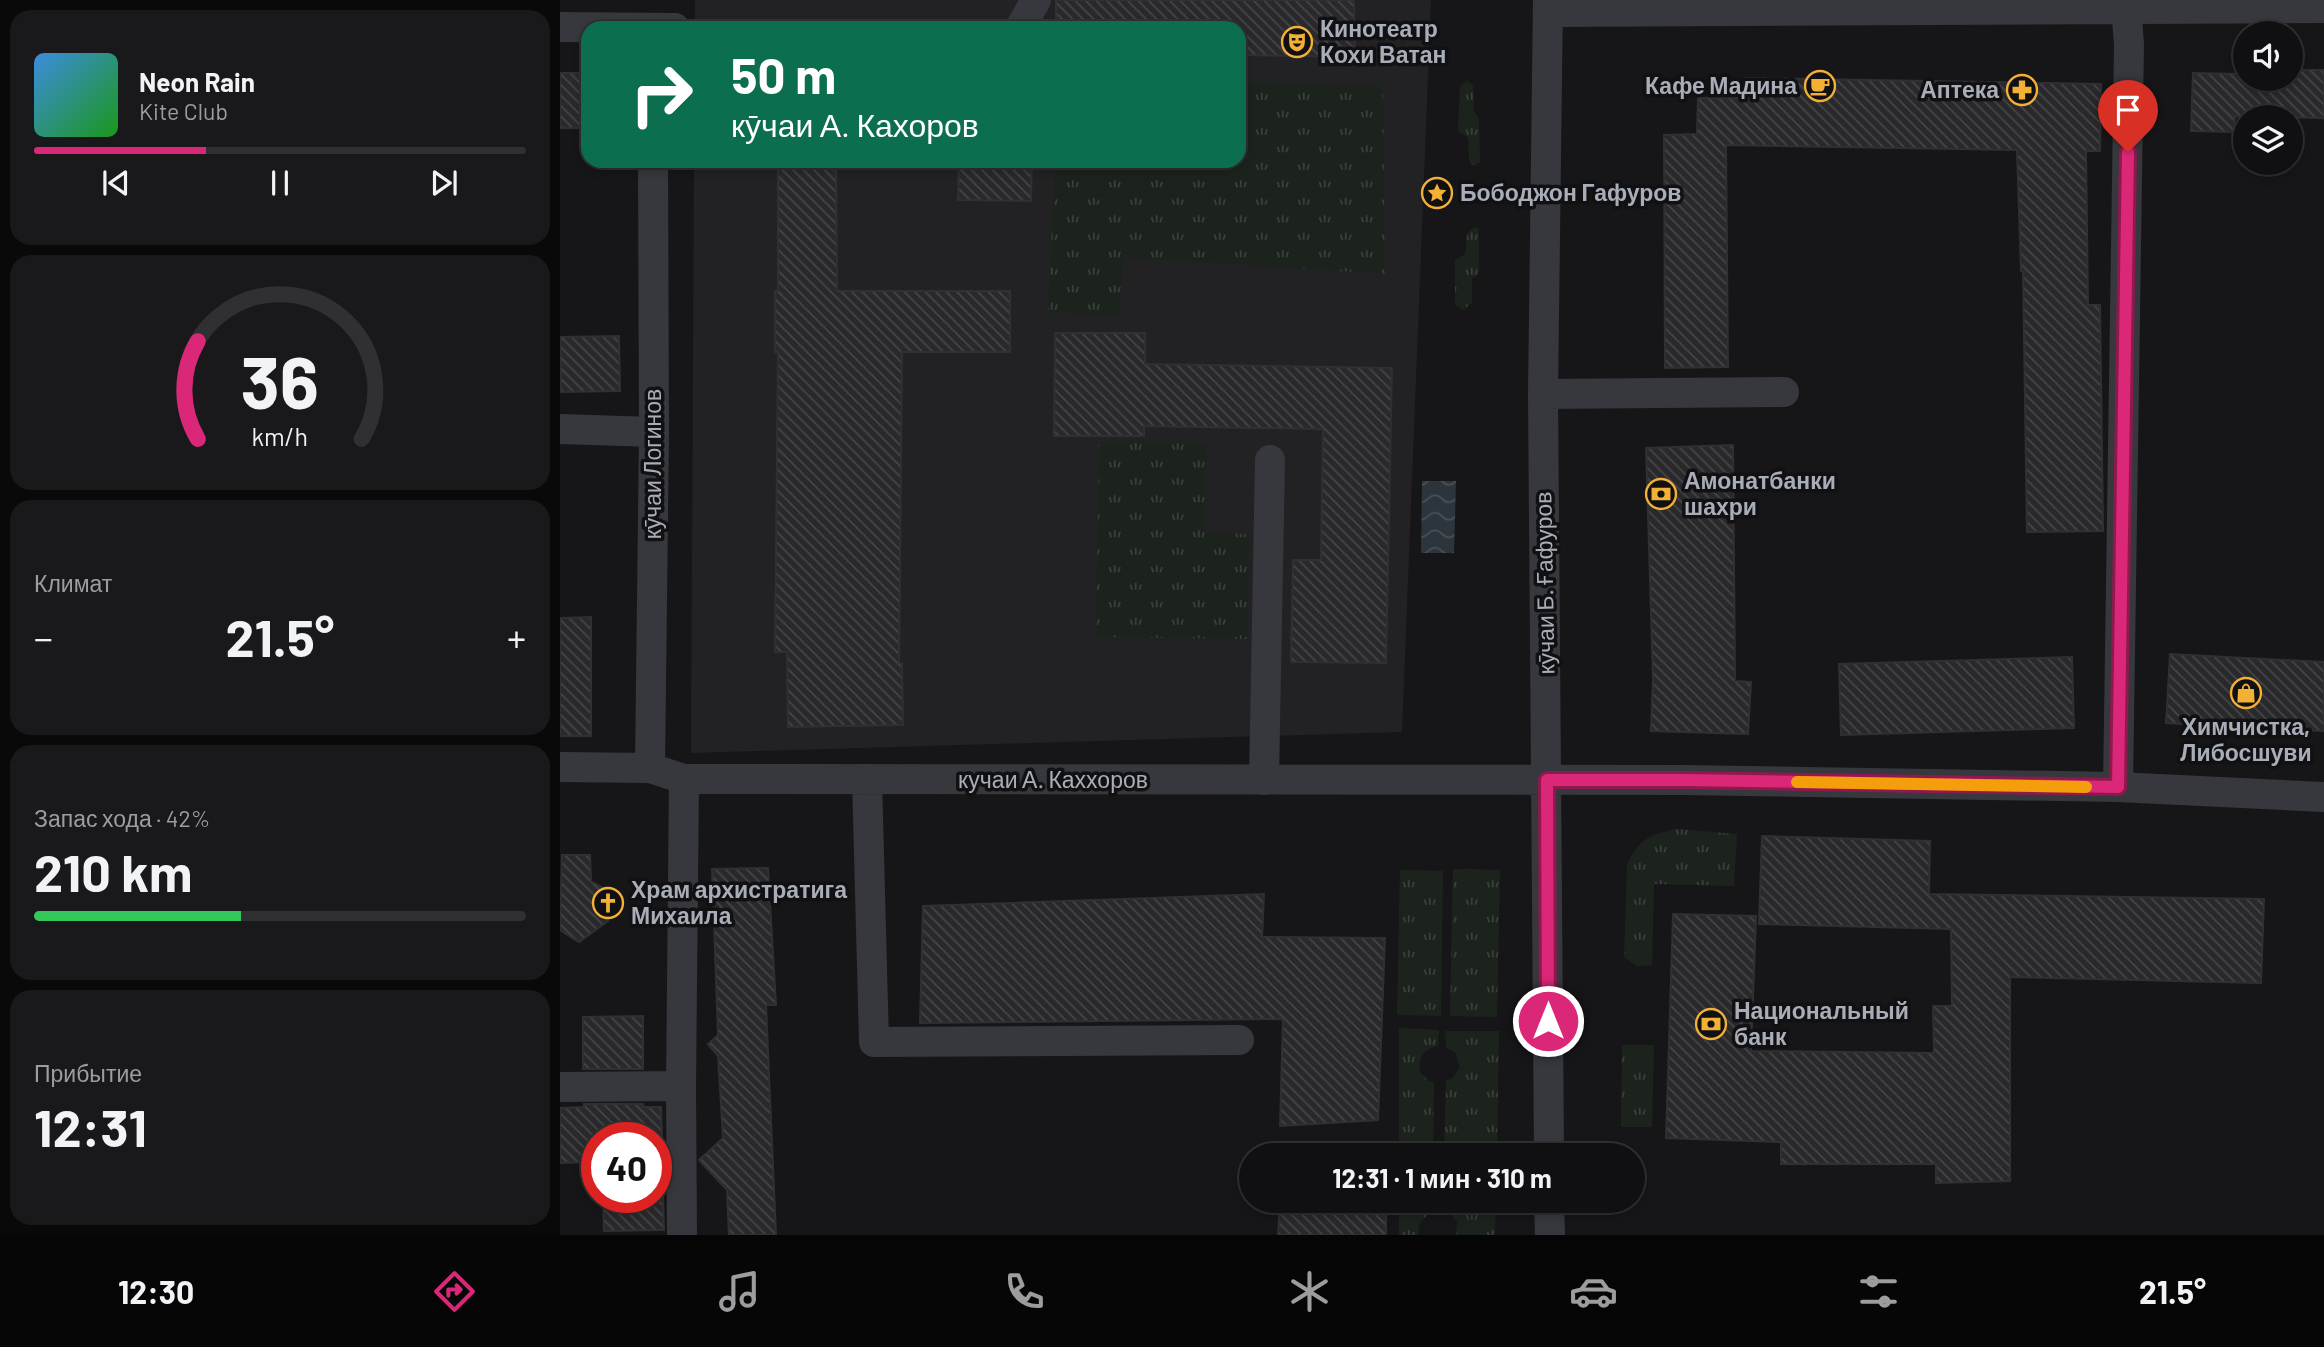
<!DOCTYPE html>
<html lang="ru">
<meta charset="utf-8">
<style>
:root{--surface:#101012;--page:#19191b;--text:#f1f3f6;--muted:#9c9d9f;--line:#303032;--accent:#db2777}
body{margin:0;font-family:Barlow,sans-serif;background:var(--page);color:var(--text);height:100vh;display:flex;flex-direction:column;font-size:26px;white-space:nowrap}
*{box-sizing:border-box;margin:0}
p{font-size:23px;color:var(--muted)}
.icon{flex:none;width:38px;height:38px;fill:none;stroke:currentColor;stroke-width:2;stroke-linecap:round;stroke-linejoin:round}
.map{position:relative;flex:1;overflow:hidden}
.details{display:flex;flex-direction:column;gap:10px;padding:10px;background:#09090a;width:560px}
.details>*{flex:none}
.top-card{position:absolute;left:21px;top:21px;width:665px;height:147px;border-radius:21px;box-shadow:0 4px 10px #0003,0 0 0 2px var(--line);background:#0b6e4f;color:#fff;overflow:hidden}
.buttons{position:absolute;left:1673px;top:21px;display:grid;gap:14px}
.buttons a{display:grid;place-items:center;width:70px;height:70px;border-radius:50%;background:var(--surface);box-shadow:0 4px 10px #0003,0 0 0 2px var(--line);font-size:35px}
.speed{position:absolute;left:21px;top:1122px;display:flex;gap:14px;font-size:35px;font-weight:700;text-align:center}
.speed>*{display:grid;place-content:center;width:91px;height:91px;border-radius:50%;background:var(--surface);box-shadow:0 4px 10px #0003,0 0 0 2px var(--line);line-height:1}
.speed .limit{border:10px solid #d22;background:#fff;color:#111}
.pin{position:absolute;display:grid;place-items:center;width:60px;height:60px;color:#fff;margin:-72px -30px;border-radius:50% 50% 50% 0;rotate:-45deg;box-shadow:0 0 7px #0007}
.pin .icon{rotate:45deg}
.me{position:absolute;width:77px;margin:-38px;rotate:0deg;stroke-linejoin:round;filter:drop-shadow(0 0 5px #0008)}
.turn{display:flex;align-items:center;gap:24px;height:147px;padding:0 35px;font-size:32px}
.turn .icon{width:91px;height:91px;stroke-width:2.5}
.turn b{display:block;font-size:49px;line-height:60px}
.big{font-size:52px;font-weight:700;line-height:1.1}
.details .widget{flex:1;display:flex;flex-direction:column;justify-content:center;gap:10px;min-width:0;padding:0 24px;border-radius:21px;background:var(--page)}
.details .dial{align-items:center;gap:0}
.dial svg{height:182px;overflow:visible;fill:none;stroke:var(--line);stroke-width:7;stroke-linecap:round;text-anchor:middle}
.dial text{fill:var(--text);stroke:none}
.song{display:flex;align-items:center;gap:21px}
.cover{width:84px;height:84px;border-radius:10px;background:linear-gradient(135deg,hsl(210 70% 55%),hsl(120 70% 35%))}
.played{height:7px;border-radius:4px;background:linear-gradient(90deg,var(--accent) 35%,var(--line) 35%)}
.keys{display:flex;justify-content:space-around;direction:ltr}
.heat{display:flex;justify-content:space-between;align-items:center;font-size:38px;direction:ltr}
.charge{height:10px;border-radius:5px;background:linear-gradient(90deg,#34c759 42%,var(--line) 0)}
.trip{position:absolute;left:679px;top:1143px;width:406px;height:70px;border-radius:35px;background:var(--surface);box-shadow:0 4px 10px #0003,0 0 0 2px var(--line);font-weight:700;line-height:70px;text-align:center}
.tabs{display:flex;height:112px;justify-content:space-around;align-items:center;background:#060607;color:var(--muted)}
.tabs .icon{width:49px;height:49px}
.tabs .current{color:var(--accent)}
.tabs b{font-size:32px;color:var(--text)}
main{display:flex;flex:1;min-height:0}
.map>svg:first-child{display:block}
</style>
<main>
<section class="details">
<div class="widget">
<div class="song"><i class="cover"></i><div><b>Neon Rain</b><p>Kite Club</p></div></div>
<div class="played"></div>
<div class="keys"><svg class="icon" aria-label="previous" viewBox="0 0 24 24"><path d="M18 5L8 12l10 7zM5 5v14"/></svg><svg class="icon" aria-label="pause" viewBox="0 0 24 24"><path d="M8 5v14M16 5v14"/></svg><svg class="icon" aria-label="next" viewBox="0 0 24 24"><path d="M6 5l10 7-10 7zM19 5v14"/></svg></div>
</div>
<div class="widget dial"><svg viewBox="0 0 100 80">
<path d="M14 69A42 42 0 1 1 86 69"/>
<path d="M14 69A42 42 0 0 1 14 26" stroke="#db2777"/>
<text x="50" y="56" font-size="32" font-weight="700">36</text>
<text x="50" y="72" font-size="11">km/h</text>
</svg></div>
<div class="widget"><p>Климат</p>
<div class="heat"><a>−</a><b class="big">21.5°</b><a>+</a></div>
</div>
<div class="widget"><p>Запас хода · 42%</p><b class="big">210 km</b><div class="charge"></div></div>
<div class="widget"><p>Прибытие</p><b class="big">12:31</b></div>
</section>
<div class="map">
<svg width="1764" height="1235" viewBox="0 0 1764 1235">
<defs>
<pattern id="grass-tufts" width="24" height="20" patternUnits="userSpaceOnUse" patternTransform="scale(1.75)"><rect width="24" height="20" fill="#1c231d"/><path d="M3 7l-1-3M5 7V3M7 7l1-3M15 17l-1-3M17 17v-4M19 17l1-3" fill="none" stroke="#3a403c"/></pattern>
<pattern id="water-waves" width="16" height="10" patternUnits="userSpaceOnUse" patternTransform="scale(1.75)"><rect width="16" height="10" fill="#2c353c"/><path d="M0 5q4-4 8 0t8 0" fill="none" stroke="#485056"/></pattern>
<pattern id="building-back-hatch" width="6" height="6" patternUnits="userSpaceOnUse" patternTransform="scale(1.75)"><rect width="6" height="6" fill="#29292c"/><path d="M-1 5l2 2M0 0l6 6M5-1l2 2" fill="none" stroke="#454548"/></pattern>
</defs>
<rect width="100%" height="100%" fill="#161618"/>
<path fill="#222225" d="M135,0H871L842,732L131,753L134,161H679V28H135Z"/>
<path fill="url(#grass-tufts)" d="M679,81L823,87L825,274L563,257L560,316L488,312L495,161H679Z
M907,81L913,85L914,112L919,118L920,162L914,166L909,161L908,138L898,131L900,86Z
M915,227L919,229V274L912,278V302L904,310L895,305V260L904,255C909,244 902,233 915,227Z
M539,442L646,444L644,533L689,534L687,639L536,637Z
M1116,829L1177,834L1174,886L1094,884L1092,965L1077,966L1064,957L1067,866C1076,841 1090,834 1116,829Z
M893,869L940,870L937,1017L890,1016Z
M840,870L883,871L881,1016L837,1015Z
M839,1028L879,1030L878,1046C863,1049 858,1058 860,1072L867,1080L874,1083L873,1155H839Z
M885,1031H939L937,1155H884L886,1081L893,1078L900,1067L895,1052L886,1048Z
M1062,1045H1094L1092,1127H1061Z
M839,1201H873V1212C863,1218 857,1223 859,1235H839Z
M883,1201H936L935,1235H896L897,1222L891,1214L883,1211Z"/>
<path fill="url(#water-waves)" d="M862,481H896L894,553H861Z"/>
<path fill="url(#building-back-hatch)" stroke="#303034" stroke-width="2" d="M496,0H794L795,57L679,55V28H496Z
M1679,69H1685V79H1731V70H1764V118L1675,116L1674,132L1631,131L1633,73L1680,74Z
M0,73H28V128H0Z
M1185,78L1541,84L1540,151H1526L1528,305H1540L1543,531L1467,532L1463,271H1461L1457,150L1166,145L1168,367L1105,368L1104,135L1137,134L1138,98H1185Z
M218,161H276L277,291H450V352H342L339,663H342L343,725L228,727L227,652H215L218,352H215V291H218Z
M399,161H472L471,201L398,200Z
M495,333H585V364L832,368L826,663L731,662L733,560H761L763,429L584,426V436H494Z
M59,336L60,391L1,392L0,337Z
M1173,445L1175,681L1191,682L1188,734L1091,731L1093,678L1086,448Z
M31,617V736H0V618Z
M1610,654L1764,662V731L1606,723Z
M1512,657L1514,728L1281,735L1279,664Z
M1202,836L1370,841L1369,894L1704,899L1701,983L1450,977V1181L1376,1183V1164H1221V1142L1106,1138L1113,914L1196,916L1191,1051L1374,1053L1373,1006H1392L1391,929L1199,924Z
M2,855H30L31,881L47,890L48,921L19,942L0,930Z
M208,868L216,1005H206L216,1235H169L167,1190L139,1160L163,1138L158,1056L148,1044L158,1035L152,869Z
M704,894L702,937L825,938L818,1120L720,1126L723,1019L360,1023L363,906Z
M83,1016V1069H23V1017Z
M24,1104H83V1107H101L102,1138H31L32,1162L0,1163V1108L24,1107Z
M43,1197H103L104,1230L44,1231Z
M720,1200H826V1235H718Z"/>
<g fill="none" stroke-linecap="round" stroke-linejoin="round">
<path stroke="#37383d" stroke-width="30" d="M988,0L983,394L989,1155
M988,12L1764,8
M0,27L115,28
M460,28L476,0
M983,394L1224,392
M0,429L94,432
M0,767L90,768L124,779L1124,780L1558,787L1569,44L1566,7
M90,768L94,432L93,161
M307,779L314,1042L679,1040
M704,780L710,460
M1558,787L1764,797
M0,1087L121,1086
M989,1200L990,1235
M122,1235L121,1086L124,779"/>
</g>
<g fill="none" stroke-linecap="round" stroke-linejoin="round">
<g stroke="#8e194d" stroke-width="18">
<path id="route" d="M988,1021L987,780H1124L1558,787L1568,152"/>
</g>
<use href="#route" stroke="#db2777" stroke-width="12"/>
<path stroke="#f59e0b" stroke-width="12" d="M1237,782L1526,787"/>
</g>
<defs>
<g id="theatre-ring" transform="scale(1.575)"><circle r="9.5" fill="#111113" stroke="#f2b134" stroke-width="1.5"/><path d="M-5-5.5Q0-4 5-5.5V0Q5 5 0 6Q-5 5-5 0ZM-3.3-2.5H-1v1.5H-3.3ZM1-2.5H3.3v1.5H1ZM-2.8 1Q0 5.5 2.8 1Z" fill="#f2b134"/></g>
<g id="cafe-ring" transform="scale(1.575)"><circle r="9.5" fill="#111113" stroke="#f2b134" stroke-width="1.5"/><path d="M-5.5-4.5H6V0H3Q3 3.5 0 3.5H-2.5Q-5.5 3.5-5.5 0ZM3-3.2v2h1.7v-2ZM-6 4.5H4V6H-6Z" fill="#f2b134"/></g>
<g id="pharmacy-ring" transform="scale(1.575)"><circle r="9.5" fill="#111113" stroke="#f2b134" stroke-width="1.5"/><path d="M-2-6h4v4h4v4h-4v4h-4v-4h-4v-4h4Z" fill="#f2b134"/></g>
<g id="sight-ring" transform="scale(1.575)"><circle r="9.5" fill="#111113" stroke="#f2b134" stroke-width="1.5"/><path d="M0-6L1.8-2.2L6-1.7L2.9 1.2L3.7 5.4L0 3.3L-3.7 5.4L-2.9 1.2L-6-1.7L-1.8-2.2Z" fill="#f2b134"/></g>
<g id="bank-ring" transform="scale(1.575)"><circle r="9.5" fill="#111113" stroke="#f2b134" stroke-width="1.5"/><path d="M-6-4H6V4H-6ZM0-2.3a2.3 2.3 0 1 0 0 4.6a2.3 2.3 0 1 0 0-4.6Z" fill="#f2b134"/></g>
<g id="shop-ring" transform="scale(1.575)"><circle r="9.5" fill="#111113" stroke="#f2b134" stroke-width="1.5"/><path d="M-5-2.5h2.3a2.7 3.5 0 0 1 5.4 0H5L5.5 6h-11ZM-1.5-2.5h3a1.5 2.3 0 0 0-3 0Z" fill="#f2b134"/></g>
<g id="church-ring" transform="scale(1.575)"><circle r="9.5" fill="#111113" stroke="#f2b134" stroke-width="1.5"/><path d="M-1.2-6h2.4v3.5h3.3v2.4h-3.3V6h-2.4V-.1h-3.3v-2.4h3.3Z" fill="#f2b134"/></g>
</defs>
<g fill-rule="evenodd">
<use href="#theatre-ring" x="737" y="42"/>
<use href="#cafe-ring" x="1260" y="86"/>
<use href="#pharmacy-ring" x="1462" y="90"/>
<use href="#sight-ring" x="877" y="193"/>
<use href="#bank-ring" x="1101" y="494"/>
<use href="#shop-ring" x="1686" y="693"/>
<use href="#church-ring" x="48" y="903"/>
<use href="#bank-ring" x="1151" y="1024"/>
</g>
<g text-anchor="middle" stroke-width="7" stroke-linejoin="round" paint-order="stroke">
<g font-size="23" font-weight="bold" fill="#a8adb8" stroke="#111113" text-anchor="start">
<text x="760" y="37">Кинотеатр<tspan x="760" dy="26">Кохи Ватан</tspan></text>
<text x="1237" y="94" text-anchor="end">Кафе Мадина</text>
<text x="1439" y="98" text-anchor="end">Аптека</text>
<text x="900" y="201">Бободжон Гафуров</text>
<text x="1124" y="489">Амонатбанки<tspan x="1124" dy="26">шахри</tspan></text>
<text x="1686" y="735" text-anchor="middle">Химчистка,<tspan x="1686" dy="26">Либосшуви</tspan></text>
<text x="71" y="898">Храм архистратига<tspan x="71" dy="26">Михаила</tspan></text>
<text x="1174" y="1019">Национальный<tspan x="1174" dy="26">банк</tspan></text>
</g>
<g font-size="23" fill="#a8adb8" stroke="#111113">
<text transform="translate(93 464) rotate(-90)" y="8">кӯчаи Логинов</text>
<text transform="translate(985 583) rotate(-91)" y="8">кӯчаи Б. Ғафуров</text>
<text x="493" y="788">кучаи А. Каххоров</text>
</g>
</g>
</svg>
<div class="buttons">
<a><svg class="icon" aria-label="sound" viewBox="0 0 24 24"><path d="M4 9h4l5-4v14l-5-4H4zM17 9q2 3 0 6"/></svg></a>
<a><svg class="icon" aria-label="layers" viewBox="0 0 24 24"><path d="M12 4l9 5-9 5-9-5zM3 14l9 5 9-5"/></svg></a>
</div>
<div class="speed"><div class="limit">40</div></div>
<div class="pin" style="left:1568px;top:152px;background:#d93025"><svg class="icon" aria-label="arrive" viewBox="0 0 24 24"><path d="M6 21V4h12l-3 4 3 4H6"/></svg></div>
<svg class="me" style="left:988px;top:1021px" viewBox="-20 -20 40 40"><circle r="17" fill="#db2777" stroke="#fff" stroke-width="3"/><path d="M0-11L8 9 0 5-8 9z" fill="#fff"/></svg>
<div class="trip">12:31 · 1 мин · 310 m</div>
<div class="top-card">
<div class="turn"><svg class="icon" aria-label="right" viewBox="0 0 24 24"><path d="M7 20v-9h11M14 6l5 5-5 5"/></svg><div><b>50 m</b>кӯчаи А. Кахоров</div></div>
</div>
</div>
</main>
<nav class="tabs">
<b>12:30</b>
<svg class="icon current" aria-label="directions" viewBox="0 0 24 24"><path d="M12 3l9 9-9 9-9-9zM9 14v-3h6M13 9l2 2-2 2"/></svg>
<svg class="icon" aria-label="music" viewBox="0 0 24 24"><path d="M9 18V5l10-2v13"/><circle cx="6" cy="18" r="3"/><circle cx="16" cy="16" r="3"/></svg>
<svg class="icon" aria-label="phone" viewBox="0 0 24 24"><path d="M5 4h4l2 5-3 2q2 4 5 5l2-3 5 2v4C11 20 4 13 5 4z"/></svg>
<svg class="icon" aria-label="climate" viewBox="0 0 24 24"><path d="M12 3v18M4 7l16 10M4 17L20 7"/></svg>
<svg class="icon" aria-label="car" viewBox="0 0 24 24"><path d="M5 17H2v-5l4-1 3-4h7l3 4 3 1v5h-3M9 17h6M6 11h13"/><circle cx="7" cy="17" r="2"/><circle cx="17" cy="17" r="2"/></svg>
<svg class="icon" aria-label="filters" viewBox="0 0 24 24"><path d="M4 7h16M4 17h16"/><circle cx="9" cy="7" r="2"/><circle cx="15" cy="17" r="2"/></svg>
<b>21.5°</b>
</nav>
